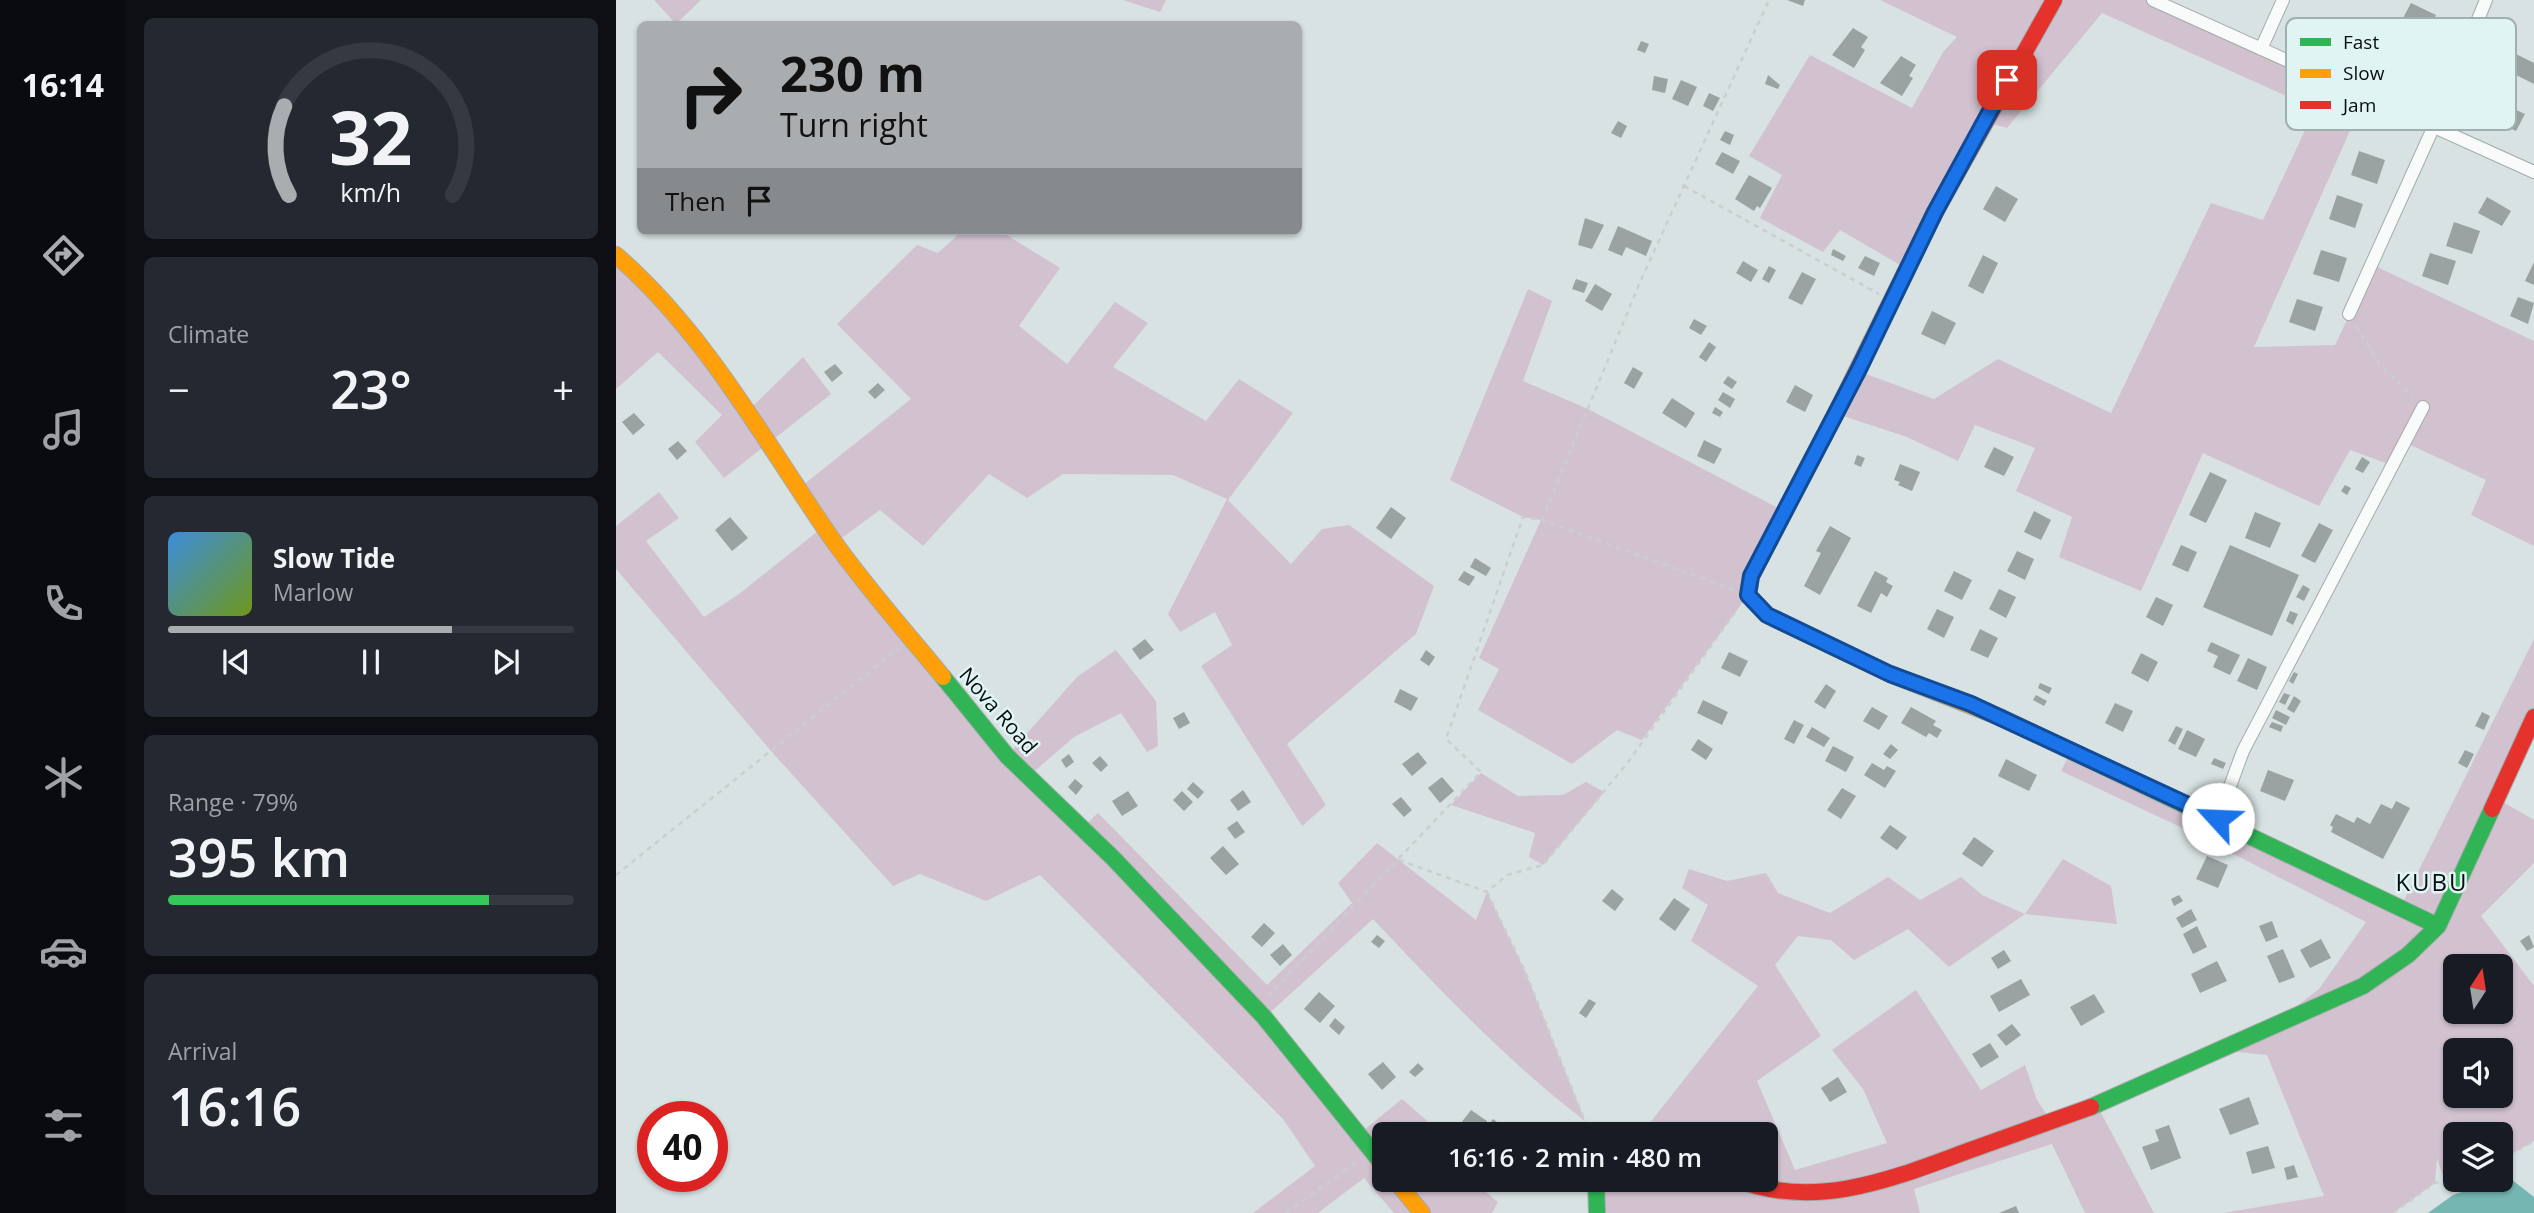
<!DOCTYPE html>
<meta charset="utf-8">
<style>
:root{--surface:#171b24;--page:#242831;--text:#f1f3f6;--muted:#9ea1a6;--line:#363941;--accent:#a9adaf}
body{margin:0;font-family:"Open Sans",sans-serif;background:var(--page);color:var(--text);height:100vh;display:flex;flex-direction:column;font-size:26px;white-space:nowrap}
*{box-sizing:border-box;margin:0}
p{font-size:23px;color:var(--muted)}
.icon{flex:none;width:38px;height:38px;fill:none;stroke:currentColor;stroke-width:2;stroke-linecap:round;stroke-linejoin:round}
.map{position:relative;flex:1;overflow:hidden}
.panel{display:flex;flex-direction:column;gap:18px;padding:18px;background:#0d0f14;width:490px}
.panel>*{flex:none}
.top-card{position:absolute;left:21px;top:21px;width:665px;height:214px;border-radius:10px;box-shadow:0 2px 5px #0004;background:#a9adaf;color:#111;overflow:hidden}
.needle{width:46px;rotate:12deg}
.controls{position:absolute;left:1827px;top:954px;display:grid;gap:14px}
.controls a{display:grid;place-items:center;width:70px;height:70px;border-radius:10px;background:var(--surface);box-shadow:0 2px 5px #0004;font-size:35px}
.speed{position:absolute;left:21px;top:1101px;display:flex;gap:14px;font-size:35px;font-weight:700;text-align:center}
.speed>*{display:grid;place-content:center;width:91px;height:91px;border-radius:50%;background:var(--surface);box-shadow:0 2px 5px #0004;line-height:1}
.speed .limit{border:10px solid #d22;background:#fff;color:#111}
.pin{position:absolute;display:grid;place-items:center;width:60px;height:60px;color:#fff;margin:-30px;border-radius:14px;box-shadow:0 4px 10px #0006}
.me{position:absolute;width:77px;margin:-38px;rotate:295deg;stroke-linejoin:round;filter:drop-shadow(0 0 5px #0008)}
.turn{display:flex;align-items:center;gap:24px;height:147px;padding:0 28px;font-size:32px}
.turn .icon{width:91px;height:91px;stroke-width:2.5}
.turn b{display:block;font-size:49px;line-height:60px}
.then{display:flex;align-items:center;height:66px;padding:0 28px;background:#0003;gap:14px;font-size:26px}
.big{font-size:52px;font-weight:600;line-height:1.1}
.panel .tile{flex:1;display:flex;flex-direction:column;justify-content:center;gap:10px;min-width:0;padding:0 24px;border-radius:10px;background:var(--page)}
.panel .dial{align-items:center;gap:0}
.dial svg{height:182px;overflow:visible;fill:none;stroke:var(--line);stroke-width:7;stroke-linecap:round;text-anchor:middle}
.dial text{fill:var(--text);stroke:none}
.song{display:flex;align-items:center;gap:21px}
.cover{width:84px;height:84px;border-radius:10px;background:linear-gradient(135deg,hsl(210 70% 55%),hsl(80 70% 35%))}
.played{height:7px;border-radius:4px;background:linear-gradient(90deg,var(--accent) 70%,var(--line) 70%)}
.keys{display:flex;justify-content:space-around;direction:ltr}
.heat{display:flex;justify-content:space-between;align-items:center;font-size:38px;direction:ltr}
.charge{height:10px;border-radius:5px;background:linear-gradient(90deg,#34c759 79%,var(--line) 0)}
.trip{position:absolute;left:756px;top:1122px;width:406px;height:70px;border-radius:10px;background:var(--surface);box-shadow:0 2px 5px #0004;font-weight:600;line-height:70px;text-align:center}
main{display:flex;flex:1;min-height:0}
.tabs{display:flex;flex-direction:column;width:126px;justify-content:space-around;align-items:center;background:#090b0e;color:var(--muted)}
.tabs .icon{width:49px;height:49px}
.tabs .current{color:var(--accent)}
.tabs b{font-size:32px;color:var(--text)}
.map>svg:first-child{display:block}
</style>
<main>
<nav class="tabs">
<b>16:14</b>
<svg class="icon current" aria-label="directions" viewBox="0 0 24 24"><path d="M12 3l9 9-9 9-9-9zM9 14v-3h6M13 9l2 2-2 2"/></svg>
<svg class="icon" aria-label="music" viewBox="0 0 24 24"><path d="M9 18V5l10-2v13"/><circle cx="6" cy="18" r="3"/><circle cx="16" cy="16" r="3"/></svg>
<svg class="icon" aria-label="phone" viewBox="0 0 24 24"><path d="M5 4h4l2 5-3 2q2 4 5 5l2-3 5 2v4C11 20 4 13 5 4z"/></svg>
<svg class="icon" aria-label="climate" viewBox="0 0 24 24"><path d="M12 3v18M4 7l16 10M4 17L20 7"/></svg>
<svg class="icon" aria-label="car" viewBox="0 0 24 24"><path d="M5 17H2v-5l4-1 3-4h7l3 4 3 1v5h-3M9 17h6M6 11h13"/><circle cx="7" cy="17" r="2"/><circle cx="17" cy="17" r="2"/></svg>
<svg class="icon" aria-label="filters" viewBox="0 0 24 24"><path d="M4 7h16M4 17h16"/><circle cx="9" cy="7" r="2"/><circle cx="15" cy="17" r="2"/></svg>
</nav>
<section class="panel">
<div class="tile dial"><svg viewBox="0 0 100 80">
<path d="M14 69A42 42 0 1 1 86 69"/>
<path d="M14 69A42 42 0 0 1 12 30" stroke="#a9adaf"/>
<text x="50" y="56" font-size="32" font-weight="700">32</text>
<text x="50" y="72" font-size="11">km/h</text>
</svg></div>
<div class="tile"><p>Climate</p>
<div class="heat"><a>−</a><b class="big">23°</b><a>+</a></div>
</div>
<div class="tile">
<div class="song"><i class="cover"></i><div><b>Slow Tide</b><p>Marlow</p></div></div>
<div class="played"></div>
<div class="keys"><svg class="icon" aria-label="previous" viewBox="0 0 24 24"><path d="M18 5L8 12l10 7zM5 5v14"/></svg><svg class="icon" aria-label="pause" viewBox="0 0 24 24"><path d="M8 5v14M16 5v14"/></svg><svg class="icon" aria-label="next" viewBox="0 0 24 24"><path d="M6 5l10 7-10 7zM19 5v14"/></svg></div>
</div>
<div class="tile"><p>Range · 79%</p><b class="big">395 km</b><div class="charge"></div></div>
<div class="tile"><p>Arrival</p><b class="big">16:16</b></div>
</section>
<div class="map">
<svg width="1918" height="1213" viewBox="0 0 1918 1213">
<rect width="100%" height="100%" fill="#d8e2e2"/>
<path fill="#d2c2d0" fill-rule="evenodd" d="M38,0H85L60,24Z
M507,0H550L544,12Z
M1264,0H1537L1749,97L1638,347L1719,345L1757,265L1918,341V546L1855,515L1870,480L1788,442L1775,465L1734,450L1703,506L1587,453L1525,591L1443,557L1456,517L1400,491L1419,448L1359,425L1342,461L1291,437L1218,413L1242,371L1318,399L1382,359L1495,413L1595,203L1647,220L1699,109L1486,13L1391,128L1370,122L1291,269L1224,230L1207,252L1144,218L1166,175L1133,156L1194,55L1296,108L1327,52L1341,37Z
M346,231H384L444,268L403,326L451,364L499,302L532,323L497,367L590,421L623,379L677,413L612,500L675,564L706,529L733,525L818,586L800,634L671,744L710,805L686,826L585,666L616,645L599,612L564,632L552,614L611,499L557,475L447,474L411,498L373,474L307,546L264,510L219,543L391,756L461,677L500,650L540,701L542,746L531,752L505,713L458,737L413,776L466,828L482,813L651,985L736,903L722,883L761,843L860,920L871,892L909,971L969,1121C896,1066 820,986 757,919L649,1017L743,1134L786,1099L823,1131L821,1134H768V1180H855L882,1202L876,1213H778L748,1178L702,1213H637L699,1166L667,1119L424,875L370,901L304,874L277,886L155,751L0,569V526L43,492L63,518L30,541L88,617L123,594L207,527L182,489L295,399L221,324L301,245L322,253Z
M0,255L132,411L187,357L215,394L108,478L79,442L106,415L42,352L0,389Z
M912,289L936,301L907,381L972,409L1168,511L1132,595L1026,740L1001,730L956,764L862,710L883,669L863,658L925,520L907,517L834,480Z
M1918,639V717L1882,799L1918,820V863L1865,916L1918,986V1141L1885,1160V1134H1839V1178L1829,1181L1821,1159L1819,1183L1777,1213H1607L1708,1196L1651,1055L1601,1050L1651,1029L1703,989L1750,922L1575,832L1445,771L1456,749L1785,906ZM1839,966H1885V1012H1839ZM1839,1050H1885V1096H1839Z
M865,773L902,796L947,795L970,782L988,792L927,865L913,857L919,833L835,805Z
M1447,859L1495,886L1501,924L1409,914L1333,967L1292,929L1238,960L1215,940L1182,936L1159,965L1205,1036L1141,1081L1179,1170L1271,1143L1247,1089L1216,1050L1300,990L1365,1090L1409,1065L1421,1100L1435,1121L1481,1105L1538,1213H1469L1436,1144L1298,1189L1304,1213H980V1180H1150V1134H1025L1142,986L1075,941L1092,905L1066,888L1073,869L1111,881L1150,873L1162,893L1214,913L1272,877L1304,900L1345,877L1366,895L1409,914Z"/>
<path fill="#75b6b3" d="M1891,1176L1918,1197V1213H1812L1837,1195Z"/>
<path fill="#9aa2a2" d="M1171,0H1189L1187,6Z
M1795,3L1820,15L1812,32L1786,20Z
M1237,28L1252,37L1245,47L1249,50L1238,68L1216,55Z
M1025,41L1033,44L1029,53L1021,50Z
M1900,54L1918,63V84L1892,71Z
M1285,56L1300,65L1293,76L1297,78L1286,96L1264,83Z
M1152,75L1164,85L1162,89L1149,84Z
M1038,76L1052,79L1049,93L1036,90Z
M1065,80L1081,87L1072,106L1056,99Z
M1093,93L1104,98L1097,111L1087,106Z
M1883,102L1909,114L1900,131L1875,119Z
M1002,121L1011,126L1005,138L995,133Z
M1109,131L1118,135L1114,145L1104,140Z
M1743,151L1769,160L1761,184L1735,175Z
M1106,152L1124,161L1117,174L1099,164Z
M1133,175L1156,188L1144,208L1141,206L1138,211L1119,199Z
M1380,186L1402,199L1389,222L1367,209Z
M1721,195L1747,204L1739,228L1713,219Z
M1871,197L1895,211L1886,226L1862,213Z
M969,218L988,225L976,249L962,245Z
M1838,222L1864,231L1856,254L1830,246Z
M1002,226L1036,241L1030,256L1010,247L1006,256L992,250Z
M1217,249L1230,256L1227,261L1215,255Z
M1705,250L1731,258L1723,282L1697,274Z
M1814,253L1840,261L1832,285L1806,276Z
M1367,255L1382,263L1367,294L1352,286Z
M1249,256L1264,263L1258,276L1242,268Z
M1127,261L1142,270L1135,282L1120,273Z
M1918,262V285L1909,281Z
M1153,266L1160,270L1153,283L1146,279Z
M1186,272L1200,279L1186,305L1172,298Z
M960,279L972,283L968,293L956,289Z
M979,284L996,294L986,311L969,301Z
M1902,297L1918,303L1912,324L1894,316Z
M1681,299L1707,307L1699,331L1673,322Z
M1316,311L1340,323L1329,345L1305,334Z
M1078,319L1091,326L1085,335L1073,328Z
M1093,342L1100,347L1090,362L1083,357Z
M219,364L227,373L216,382L208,372Z
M1017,367L1027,373L1018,389L1008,383Z
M1112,376L1121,382L1116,389L1107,383Z
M262,383L269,390L259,399L252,392Z
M1179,385L1197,395L1189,412L1170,402Z
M1107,392L1119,399L1114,408L1102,400Z
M1056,398L1079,413L1070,428L1046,413Z
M1099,407L1107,412L1104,417L1096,413Z
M18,413L29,425L17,435L6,422Z
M1088,440L1106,449L1098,464L1081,456Z
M62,441L71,451L61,460L52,449Z
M1378,447L1398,457L1388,476L1368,467Z
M1241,455L1249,458L1245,467L1238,464Z
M1746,457L1754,462L1747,473L1739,469Z
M1284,464L1304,472L1296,491L1282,485L1284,482L1278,480Z
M1594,472L1611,480L1590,523L1573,515Z
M1729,485L1735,488L1731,495L1725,491Z
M775,507L790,518L775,539L760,528Z
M1418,511L1435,520L1425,540L1408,532Z
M1639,512L1665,523L1654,548L1629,538Z
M114,517L132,538L116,551L99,530Z
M1703,523L1717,530L1699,563L1685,556Z
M1214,526L1235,538L1204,595L1188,586L1205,553L1200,551Z
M1565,545L1581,552L1572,572L1556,565Z
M1614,545L1683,575L1656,636L1587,607Z
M1401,551L1418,559L1409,580L1391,571Z
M859,558L875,568L870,576L854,567Z
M848,571L859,577L853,586L842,580Z
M1259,571L1272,578L1270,582L1277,586L1271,597L1265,593L1255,613L1241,606Z
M1338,571L1356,580L1346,600L1328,591Z
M1687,585L1694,589L1688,601L1680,597Z
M1383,589L1400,597L1390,618L1373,609Z
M1540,597L1557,605L1547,626L1530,617Z
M1321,609L1338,617L1328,638L1311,629Z
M1674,611L1682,614L1677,625L1670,621Z
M1364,629L1382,638L1372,658L1354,650Z
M529,639L538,650L524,660L516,649Z
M1595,642L1624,655L1614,675L1597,667L1602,656L1591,651Z
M810,650L819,657L813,666L804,660Z
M1113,652L1132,661L1124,677L1105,668Z
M1525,653L1542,662L1532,682L1515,673Z
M1632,658L1651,667L1641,690L1621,681Z
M1678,672L1682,674L1677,684L1673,681Z
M1424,683L1436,688L1433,694L1422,688Z
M1210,684L1220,691L1209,709L1198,702Z
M784,689L802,698L795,711L778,702Z
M1668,693L1674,695L1669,705L1663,702Z
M1420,695L1431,701L1428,706L1417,700Z
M1678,696L1685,701L1678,713L1671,709Z
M1087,700L1112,712L1106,725L1081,713Z
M1499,703L1517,711L1507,732L1489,723Z
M1256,707L1272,716L1263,730L1247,721Z
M1295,707L1320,721L1317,725L1326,730L1321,738L1313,733L1310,737L1285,723Z
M1660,710L1674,717L1670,725L1656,718Z
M568,712L574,723L563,729L557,718Z
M1866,712L1874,716L1868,730L1859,726Z
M1178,720L1188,725L1178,744L1168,739Z
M1656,722L1667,726L1665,732L1653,727Z
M1560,726L1567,729L1559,745L1552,741Z
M1196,727L1214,738L1208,747L1190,737Z
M1571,730L1589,739L1580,757L1562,749Z
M1082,739L1097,749L1090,760L1075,750Z
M1275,744L1282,750L1274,759L1267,754Z
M1217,746L1238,757L1230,772L1209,761Z
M1849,750L1858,754L1851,768L1842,763Z
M802,752L811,763L796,776L786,764Z
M453,754L458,762L450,768L445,760Z
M484,756L492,765L485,772L476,763Z
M1598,758L1610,763L1607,769L1595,764Z
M1390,759L1421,775L1413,791L1382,776Z
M1256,763L1268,770L1271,766L1280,771L1269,788L1248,775Z
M1652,770L1678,780L1669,801L1644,791Z
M826,777L838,791L824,803L812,788Z
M459,779L467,786L460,795L452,787Z
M577,782L588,792L582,799L571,789Z
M1226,788L1240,796L1225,819L1211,810Z
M627,790L635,802L622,811L614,800Z
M512,791L522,806L506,816L496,801Z
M566,791L577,802L568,811L557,800Z
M785,797L796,810L788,817L776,804Z
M1780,801L1794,808L1767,859L1715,832L1717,827L1714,825L1720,814L1738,823L1741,817L1754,824L1765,804L1776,809Z
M621,821L629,832L619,839L611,828Z
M1274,825L1291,837L1281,850L1264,838Z
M1358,837L1378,851L1366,867L1346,854Z
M607,846L623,864L610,875L594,858Z
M1591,856L1612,865L1602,888L1580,879Z
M996,889L1008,899L999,911L986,901Z
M1563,895L1567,901L1558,906L1555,899Z
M1058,898L1074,909L1059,931L1043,919Z
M1575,909L1581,920L1566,928L1560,918Z
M1656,921L1662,937L1650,942L1643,926Z
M648,923L659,933L646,947L635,937Z
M1581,926L1591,947L1577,954L1567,934Z
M761,935L769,941L763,948L755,942Z
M1913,935L1918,947L1911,951L1904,941Z
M1705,939L1715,958L1694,968L1684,950Z
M667,944L676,955L664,966L654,955Z
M1667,949L1679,977L1663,983L1651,956Z
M1388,950L1395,961L1382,969L1375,958Z
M1601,961L1611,981L1584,993L1575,974Z
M1405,979L1414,995L1383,1012L1374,996Z
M703,992L719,1006L704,1023L688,1009Z
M1478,994L1489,1012L1465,1026L1454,1007Z
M973,999L980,1003L970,1018L963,1013Z
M719,1018L729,1027L723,1035L713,1026Z
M1396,1024L1405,1035L1390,1046L1381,1035Z
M1374,1043L1383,1057L1365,1068L1356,1054Z
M767,1062L780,1077L766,1090L752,1074Z
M802,1063L808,1069L799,1077L793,1072Z
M1222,1077L1231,1092L1214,1102L1205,1088Z
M1633,1097L1643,1124L1614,1135L1603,1109Z
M855,1110L871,1121L862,1134L845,1123Z
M877,1119L890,1129L886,1134H866Z
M1553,1125L1565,1158L1535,1170L1526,1147L1543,1141L1539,1130Z
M1652,1146L1659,1168L1636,1174L1630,1152Z
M1678,1165L1682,1177L1671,1180L1668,1168Z
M1400,1206L1403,1213H1383Z"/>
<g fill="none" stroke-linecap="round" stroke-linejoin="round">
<g stroke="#a3acab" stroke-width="14">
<path id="street" d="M1537,0L1918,172
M1645,49L1667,0
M1733,314L1818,126L1870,0
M1602,819L1627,751L1807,407"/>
</g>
<g stroke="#a3acab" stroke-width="18">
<path id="fast" d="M327,677L391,756L497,858L648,1017L768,1166
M1386,718L1822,926
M1475,1107L1747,986L1792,955L1822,926L1876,809
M980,1180L981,1213"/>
</g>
<g stroke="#a3acab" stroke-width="18">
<path id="slow" d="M0,255C90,333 149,442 216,539C250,587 290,632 327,677
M1221,411L1135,576L1132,595L1151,615L1274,674L1386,718
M998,1134H1011
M779,1180L806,1213"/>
</g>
<g stroke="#a3acab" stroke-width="18">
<path id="jam" d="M1221,411L1319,212L1438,0
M1876,809L1918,717
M1122,1180C1200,1210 1276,1179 1349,1152C1391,1137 1433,1122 1475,1107"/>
</g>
<path stroke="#cbcece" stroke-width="2.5" stroke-dasharray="5 5" stroke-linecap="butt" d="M1068,186L1263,294
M1740,326L1763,363L1797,397
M926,520L1024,282L1153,0
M783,860L871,892L891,875L927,865L1013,761L1122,608
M0,875L283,648
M871,892L909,971L974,1134
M652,996L865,772L830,739L907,517L926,520L1118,590
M1885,1160L1918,1141
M670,1213L742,1161
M1777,1213L1819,1183L1839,1178"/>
<use href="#street" stroke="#f9fbfb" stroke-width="12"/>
<use href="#fast" stroke="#30b455" stroke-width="16"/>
<use href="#slow" stroke="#ff9f0a" stroke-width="16"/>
<use href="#jam" stroke="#e5322d" stroke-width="16"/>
</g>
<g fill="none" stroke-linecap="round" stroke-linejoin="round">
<g stroke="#114b97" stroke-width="18">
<path id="route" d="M1391,80L1319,212L1242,371L1135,576L1132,595L1151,615L1274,674L1355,704L1602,819"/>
</g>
<use href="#route" stroke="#1a73e8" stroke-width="12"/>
</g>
<g text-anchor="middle" stroke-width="5" stroke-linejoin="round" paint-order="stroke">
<g font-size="21" fill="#070e0e" stroke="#e0f5f3">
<text transform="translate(382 711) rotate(49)" y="7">Nova Road</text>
</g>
<g font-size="24" letter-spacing="2" fill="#070e0e" stroke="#e0f5f3">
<text x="1816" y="891">KUBU</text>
</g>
</g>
<rect x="1670" y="18" width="230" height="112" rx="10" fill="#e0f5f3" stroke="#9fb0ae" stroke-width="2"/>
<rect x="1684" y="38" width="31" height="8" fill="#30b455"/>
<rect x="1684" y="69" width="31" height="9" fill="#ff9f0a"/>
<rect x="1684" y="101" width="31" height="8" fill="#e5322d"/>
<g font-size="19" fill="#070e0e">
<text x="1727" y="49">Fast</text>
<text x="1727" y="80">Slow</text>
<text x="1727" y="112">Jam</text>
</g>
</svg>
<div class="controls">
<a><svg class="needle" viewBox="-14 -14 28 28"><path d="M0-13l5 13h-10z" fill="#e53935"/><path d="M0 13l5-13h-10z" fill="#9ea1a6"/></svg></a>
<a><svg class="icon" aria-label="sound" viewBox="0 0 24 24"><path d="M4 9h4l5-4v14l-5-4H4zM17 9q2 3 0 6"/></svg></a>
<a><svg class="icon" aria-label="layers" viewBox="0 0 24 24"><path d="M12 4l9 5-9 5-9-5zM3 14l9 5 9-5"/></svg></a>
</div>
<div class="speed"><div class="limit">40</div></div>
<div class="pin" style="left:1391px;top:80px;background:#d93025"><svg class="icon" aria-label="arrive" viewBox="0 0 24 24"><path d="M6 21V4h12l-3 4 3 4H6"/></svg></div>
<svg class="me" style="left:1602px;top:819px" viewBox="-20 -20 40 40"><circle r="19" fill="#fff"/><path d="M0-13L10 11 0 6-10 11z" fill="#1a73e8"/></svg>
<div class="trip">16:16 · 2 min · 480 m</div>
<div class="top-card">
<div class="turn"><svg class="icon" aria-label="right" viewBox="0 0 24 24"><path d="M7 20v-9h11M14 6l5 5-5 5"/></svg><div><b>230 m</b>Turn right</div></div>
<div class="then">Then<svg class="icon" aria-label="arrive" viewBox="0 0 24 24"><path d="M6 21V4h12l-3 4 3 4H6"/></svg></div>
</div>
</div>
</main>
